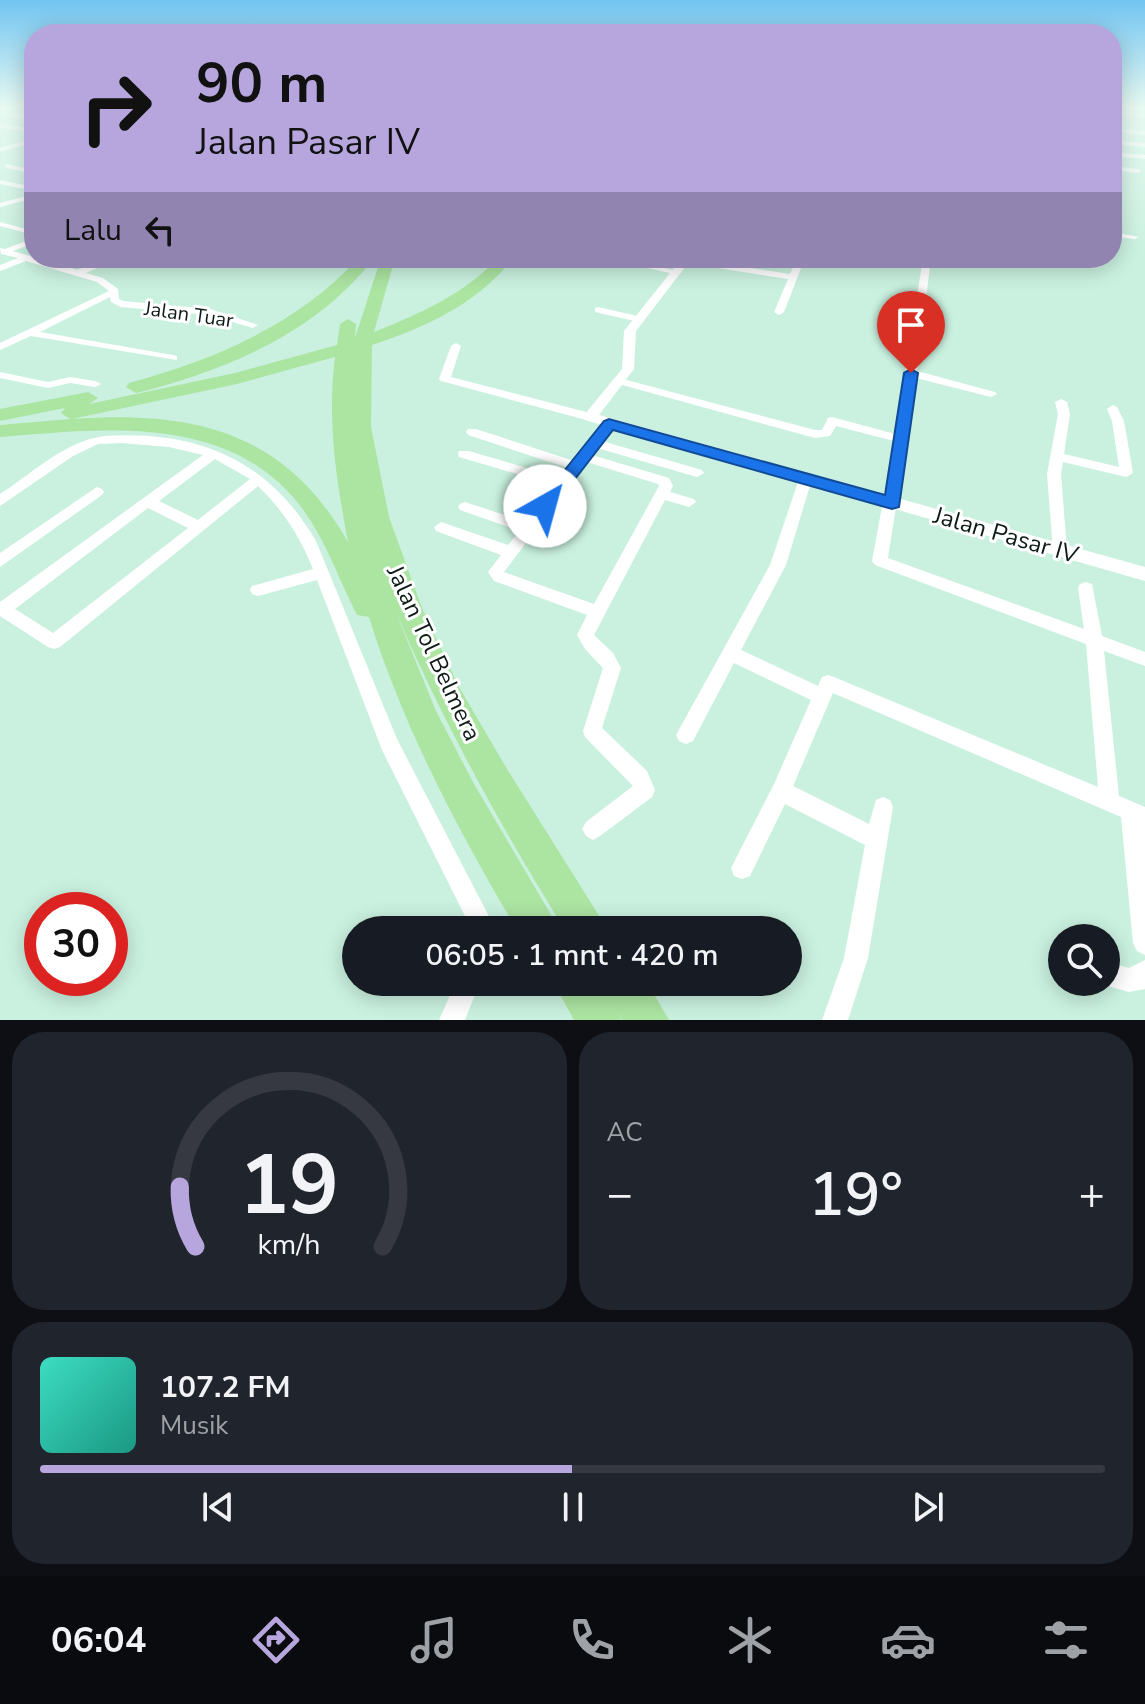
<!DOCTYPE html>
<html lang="id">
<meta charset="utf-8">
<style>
:root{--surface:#171b24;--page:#20242c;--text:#f1f3f6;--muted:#9ea1a6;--line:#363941;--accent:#b7a6de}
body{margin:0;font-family:"Nunito Sans",sans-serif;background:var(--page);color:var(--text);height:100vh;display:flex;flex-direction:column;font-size:30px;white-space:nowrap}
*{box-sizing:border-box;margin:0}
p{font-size:26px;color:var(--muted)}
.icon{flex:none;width:44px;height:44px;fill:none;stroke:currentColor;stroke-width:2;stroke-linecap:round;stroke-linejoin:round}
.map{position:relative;height:1020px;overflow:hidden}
.sheet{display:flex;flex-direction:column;gap:12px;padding:12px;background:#0d0f14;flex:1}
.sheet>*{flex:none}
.top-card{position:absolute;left:24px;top:24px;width:1098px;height:244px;border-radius:32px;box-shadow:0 4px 20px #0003;background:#b7a6de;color:#111;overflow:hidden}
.controls{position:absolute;left:1048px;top:924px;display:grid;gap:16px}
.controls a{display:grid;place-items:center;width:72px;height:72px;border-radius:50%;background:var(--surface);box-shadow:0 4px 20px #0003;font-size:40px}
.speed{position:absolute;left:24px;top:892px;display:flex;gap:16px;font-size:40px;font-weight:700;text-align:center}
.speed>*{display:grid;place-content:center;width:104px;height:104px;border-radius:50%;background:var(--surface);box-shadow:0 4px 20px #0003;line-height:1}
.speed .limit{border:12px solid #d22;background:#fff;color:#111}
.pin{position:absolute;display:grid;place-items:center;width:68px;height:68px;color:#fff;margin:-82px -34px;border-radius:50% 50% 50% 0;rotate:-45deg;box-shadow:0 0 8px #0007}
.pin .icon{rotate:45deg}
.me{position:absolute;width:88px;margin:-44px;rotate:38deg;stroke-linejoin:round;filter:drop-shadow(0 0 6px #0008)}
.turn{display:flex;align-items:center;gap:28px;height:168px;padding:0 40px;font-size:36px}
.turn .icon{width:104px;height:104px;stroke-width:2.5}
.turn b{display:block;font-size:56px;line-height:68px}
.then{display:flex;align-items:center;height:76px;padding:0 40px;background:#0003;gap:16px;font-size:30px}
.big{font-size:60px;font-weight:600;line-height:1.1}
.sheet .widget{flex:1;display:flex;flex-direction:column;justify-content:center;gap:12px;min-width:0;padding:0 28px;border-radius:32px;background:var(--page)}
.sheet .dial{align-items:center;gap:0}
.dial svg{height:208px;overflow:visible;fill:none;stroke:var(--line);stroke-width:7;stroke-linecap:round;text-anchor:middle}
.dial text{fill:var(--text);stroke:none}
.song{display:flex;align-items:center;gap:24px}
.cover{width:96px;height:96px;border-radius:12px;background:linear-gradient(135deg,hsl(170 70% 55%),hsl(170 70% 35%))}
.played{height:8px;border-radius:4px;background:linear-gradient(90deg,var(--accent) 50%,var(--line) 50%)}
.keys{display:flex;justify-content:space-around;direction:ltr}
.heat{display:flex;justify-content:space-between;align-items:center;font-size:44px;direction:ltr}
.sheet .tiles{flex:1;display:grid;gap:12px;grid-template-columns:1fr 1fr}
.widget:last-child{grid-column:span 2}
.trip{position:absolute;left:342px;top:916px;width:460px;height:80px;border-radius:40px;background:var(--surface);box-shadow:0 4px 20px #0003;font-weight:600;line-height:80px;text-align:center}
.tabs{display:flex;height:128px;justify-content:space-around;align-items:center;background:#090b0e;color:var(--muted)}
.tabs .icon{width:56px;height:56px}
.tabs .selected{color:var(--accent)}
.tabs b{font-size:36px;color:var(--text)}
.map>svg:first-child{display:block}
</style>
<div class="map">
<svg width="1145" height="1020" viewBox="0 0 1145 1020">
<rect width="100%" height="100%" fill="#caf1e0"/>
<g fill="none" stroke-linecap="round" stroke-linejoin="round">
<path fill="#fff" fill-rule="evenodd" d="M0,111L34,117V121L0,115Z
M1114,112L1145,113V117L1112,115Z
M0,124L33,129L34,132L0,128Z
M34,138V142L0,152V148Z
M1112,140L1145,143V147L1112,144Z
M1112,152L1145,155V159L1112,156Z
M6,164L34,170V174L4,167Z
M1112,166L1138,169L1141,171L1138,173L1112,170Z
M0,180L34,187V191L0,184Z
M34,194V198L0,207V203Z
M0,222L34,231V235L0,226Z
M1112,232L1139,237L1135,239L1112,236Z
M34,238V243L13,251L77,270L108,258H119L86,273L103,278L118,289L119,299L123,301L210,309L258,325L253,328L209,315L121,307L111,302L110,297L40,332L173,355L177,356V360L31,336L0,350V343L109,291L97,282L26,261L0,271V265L18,258L1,254L0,248L5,249Z
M604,258H621L682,272L678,275Z
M683,258L790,274L797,258H805L784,312L779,315L774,312L788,279L686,263L683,262Z
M835,258H855L875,263L871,266Z
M923,258H931L917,371L995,392L997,394L991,397L916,378L888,558L1084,629L1078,588L1080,584L1086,582L1092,584L1102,636L1145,652V666L1104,651L1119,796L1145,807V955L1137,951L1133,943L1121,817L833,693L793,786L869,824L876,800L883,797L890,800L893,807L868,958L848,1020H822L844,958L865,845L785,804L750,876L742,879L734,876L731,868L774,784L811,700L734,663L693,741L686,744L679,741L676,735L770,565L800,476H810L812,479L786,565L741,650L818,686L822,677L828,675L834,677L1098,787L1086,644L875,565L872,561L894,441L836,426L830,436L815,438L615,383L613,381L619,378L815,430H822L828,418L832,417L895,434Z
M598,307L642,317L644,319L639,322L595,312V308Z
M456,343L461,346L451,377L594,414L596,417L590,421L441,381L439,379L451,346Z
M0,372L48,382L70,377L95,381L101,384L95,387L70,383L48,388L0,378Z
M1061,399L1067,402L1070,414L1064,454L1119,467L1112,421L1107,409L1113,405L1117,407L1124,421L1133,473L1126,477L1063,462L1061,474L1067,550L1065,554H1055L1053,550L1047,474L1058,414L1055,402Z
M609,420L615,424L602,441L702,470L704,473L697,477L597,448L592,455L669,478L673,486L670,492L694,499L696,502L689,507L665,500L594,635L613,653L621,668L602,728L647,771L655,790L652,797L600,836L593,840L586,836L582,829L586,822L633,786L585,737L583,731L603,668L585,649L577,635L587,615L494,581L488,572L501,555L436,531L434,527L441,522L508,545L520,531L460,510L458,507L460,504L465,502L526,522L555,485L459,457L458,454L459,451H469L561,478L568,468L468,435L466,432L468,429H476L574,461L605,421ZM587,462L658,484L659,486L594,604L504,572Z
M104,436C197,430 268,459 316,541L397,739L496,930H472L382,750L317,580L258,596L252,594L250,590L252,586L313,569C300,537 284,511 258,486L60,647L54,649L48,647L0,616V602L203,455L169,447L122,443L98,444L73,456L0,506V494C33,473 63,442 104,436ZM215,459L250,479L198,520L159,501ZM148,508L188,528L53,633L15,609Z
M97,487L102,489L104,492L102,495L0,567V553Z
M1145,960V989L1129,992L1097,983L1106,982V962L1129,968Z
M456,982H480L465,1020H439Z"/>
<path fill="#fff" fill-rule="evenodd" d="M1112,128L1145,131V135L1112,132Z
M682,258H692L636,331L634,369L599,415L1145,567V581L585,420V414L622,369L624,331Z"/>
<path fill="#cdefc7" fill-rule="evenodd" d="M1,107H10L0,113Z"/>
<path fill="#ace4a2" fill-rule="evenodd" d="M359,258H374C317,333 225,371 136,393L126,387L129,383C217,359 296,325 359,258Z
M381,258H395L374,332C421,313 463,295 498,258H513C479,303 425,328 372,345L371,427L389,517L422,608L459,687L507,769L608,930H565C501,827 444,724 396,613L436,711L474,784L560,930H517C459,832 403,727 369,617L357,615C339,580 327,543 304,511C234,413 106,428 0,437V425L70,419L61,413L65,408L0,421V409L88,392L98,398L89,404L235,373L337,345L340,324L348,319L356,324L355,338ZM335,357C327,420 336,479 348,542C285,431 193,410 72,419L237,384Z
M553,982H599L604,990L601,982H647L669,1020H622L619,1015L621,1020H574Z"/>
</g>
<linearGradient id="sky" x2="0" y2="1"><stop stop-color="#71c4f1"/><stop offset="0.43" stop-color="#e7f9f1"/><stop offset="1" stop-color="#e7f9f1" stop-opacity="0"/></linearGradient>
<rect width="1145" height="250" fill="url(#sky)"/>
<path fill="#1a73e8" stroke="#114b97" stroke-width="2" d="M911,369L918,373L899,507L892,509L613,430L551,510H539L536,506L604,421L609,419L885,495L904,373Z"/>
<g text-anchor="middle" stroke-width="6" stroke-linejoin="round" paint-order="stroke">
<g font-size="20" fill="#0e1c16" stroke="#fff">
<text transform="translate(189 314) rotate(8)" y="7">Jalan Tuar</text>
</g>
<g font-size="24" fill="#0e1c16" stroke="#fff">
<text transform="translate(1006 535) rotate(16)" y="8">Jalan Pasar IV</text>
<text transform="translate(434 653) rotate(65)" y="8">Jalan Tol Belmera</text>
</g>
</g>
</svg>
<div class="controls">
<a><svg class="icon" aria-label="search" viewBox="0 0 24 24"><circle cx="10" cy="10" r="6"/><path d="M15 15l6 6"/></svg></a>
</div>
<div class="speed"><div class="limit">30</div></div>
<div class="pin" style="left:911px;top:373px;background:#d93025"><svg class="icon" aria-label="arrive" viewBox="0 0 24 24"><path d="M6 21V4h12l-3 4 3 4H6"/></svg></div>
<svg class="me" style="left:545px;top:506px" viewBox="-20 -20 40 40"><circle r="19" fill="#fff"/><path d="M0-13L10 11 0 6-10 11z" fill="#1a73e8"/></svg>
<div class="trip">06:05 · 1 mnt · 420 m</div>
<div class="top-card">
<div class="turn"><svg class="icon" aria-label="right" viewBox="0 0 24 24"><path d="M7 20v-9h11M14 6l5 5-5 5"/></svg><div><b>90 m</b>Jalan Pasar IV</div></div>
<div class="then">Lalu<svg class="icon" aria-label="left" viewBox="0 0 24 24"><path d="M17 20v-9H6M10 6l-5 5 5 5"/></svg></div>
</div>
</div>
<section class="sheet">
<div class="tiles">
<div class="widget dial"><svg viewBox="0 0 100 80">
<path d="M14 69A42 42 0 1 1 86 69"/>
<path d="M14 69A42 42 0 0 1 8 46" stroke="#b7a6de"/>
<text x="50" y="56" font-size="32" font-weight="700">19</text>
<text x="50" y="72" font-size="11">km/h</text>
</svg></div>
<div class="widget"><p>AC</p>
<div class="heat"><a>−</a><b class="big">19°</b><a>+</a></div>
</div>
<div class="widget">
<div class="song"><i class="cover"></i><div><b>107.2 FM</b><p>Musik</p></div></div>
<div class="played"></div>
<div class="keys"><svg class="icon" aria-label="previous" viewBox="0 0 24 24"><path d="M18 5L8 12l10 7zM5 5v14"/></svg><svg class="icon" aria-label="pause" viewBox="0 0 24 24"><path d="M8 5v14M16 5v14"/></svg><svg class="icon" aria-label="next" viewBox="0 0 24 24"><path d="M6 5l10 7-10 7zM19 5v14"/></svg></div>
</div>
</div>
</section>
<nav class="tabs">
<b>06:04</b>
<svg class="icon selected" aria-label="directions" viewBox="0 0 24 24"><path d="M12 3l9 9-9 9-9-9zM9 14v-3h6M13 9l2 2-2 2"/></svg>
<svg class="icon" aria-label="music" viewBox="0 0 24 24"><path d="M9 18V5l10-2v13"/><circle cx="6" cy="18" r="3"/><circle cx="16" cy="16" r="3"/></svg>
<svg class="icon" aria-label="phone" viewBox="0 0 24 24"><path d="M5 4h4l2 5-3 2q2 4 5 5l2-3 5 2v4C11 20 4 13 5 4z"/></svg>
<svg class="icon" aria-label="climate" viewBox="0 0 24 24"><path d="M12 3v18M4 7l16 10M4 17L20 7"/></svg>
<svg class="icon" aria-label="car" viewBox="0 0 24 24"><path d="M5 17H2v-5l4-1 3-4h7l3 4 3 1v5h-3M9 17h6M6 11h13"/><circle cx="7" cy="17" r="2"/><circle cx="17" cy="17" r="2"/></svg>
<svg class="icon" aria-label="filters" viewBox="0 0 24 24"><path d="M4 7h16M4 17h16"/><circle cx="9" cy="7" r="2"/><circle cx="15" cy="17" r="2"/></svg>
</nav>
